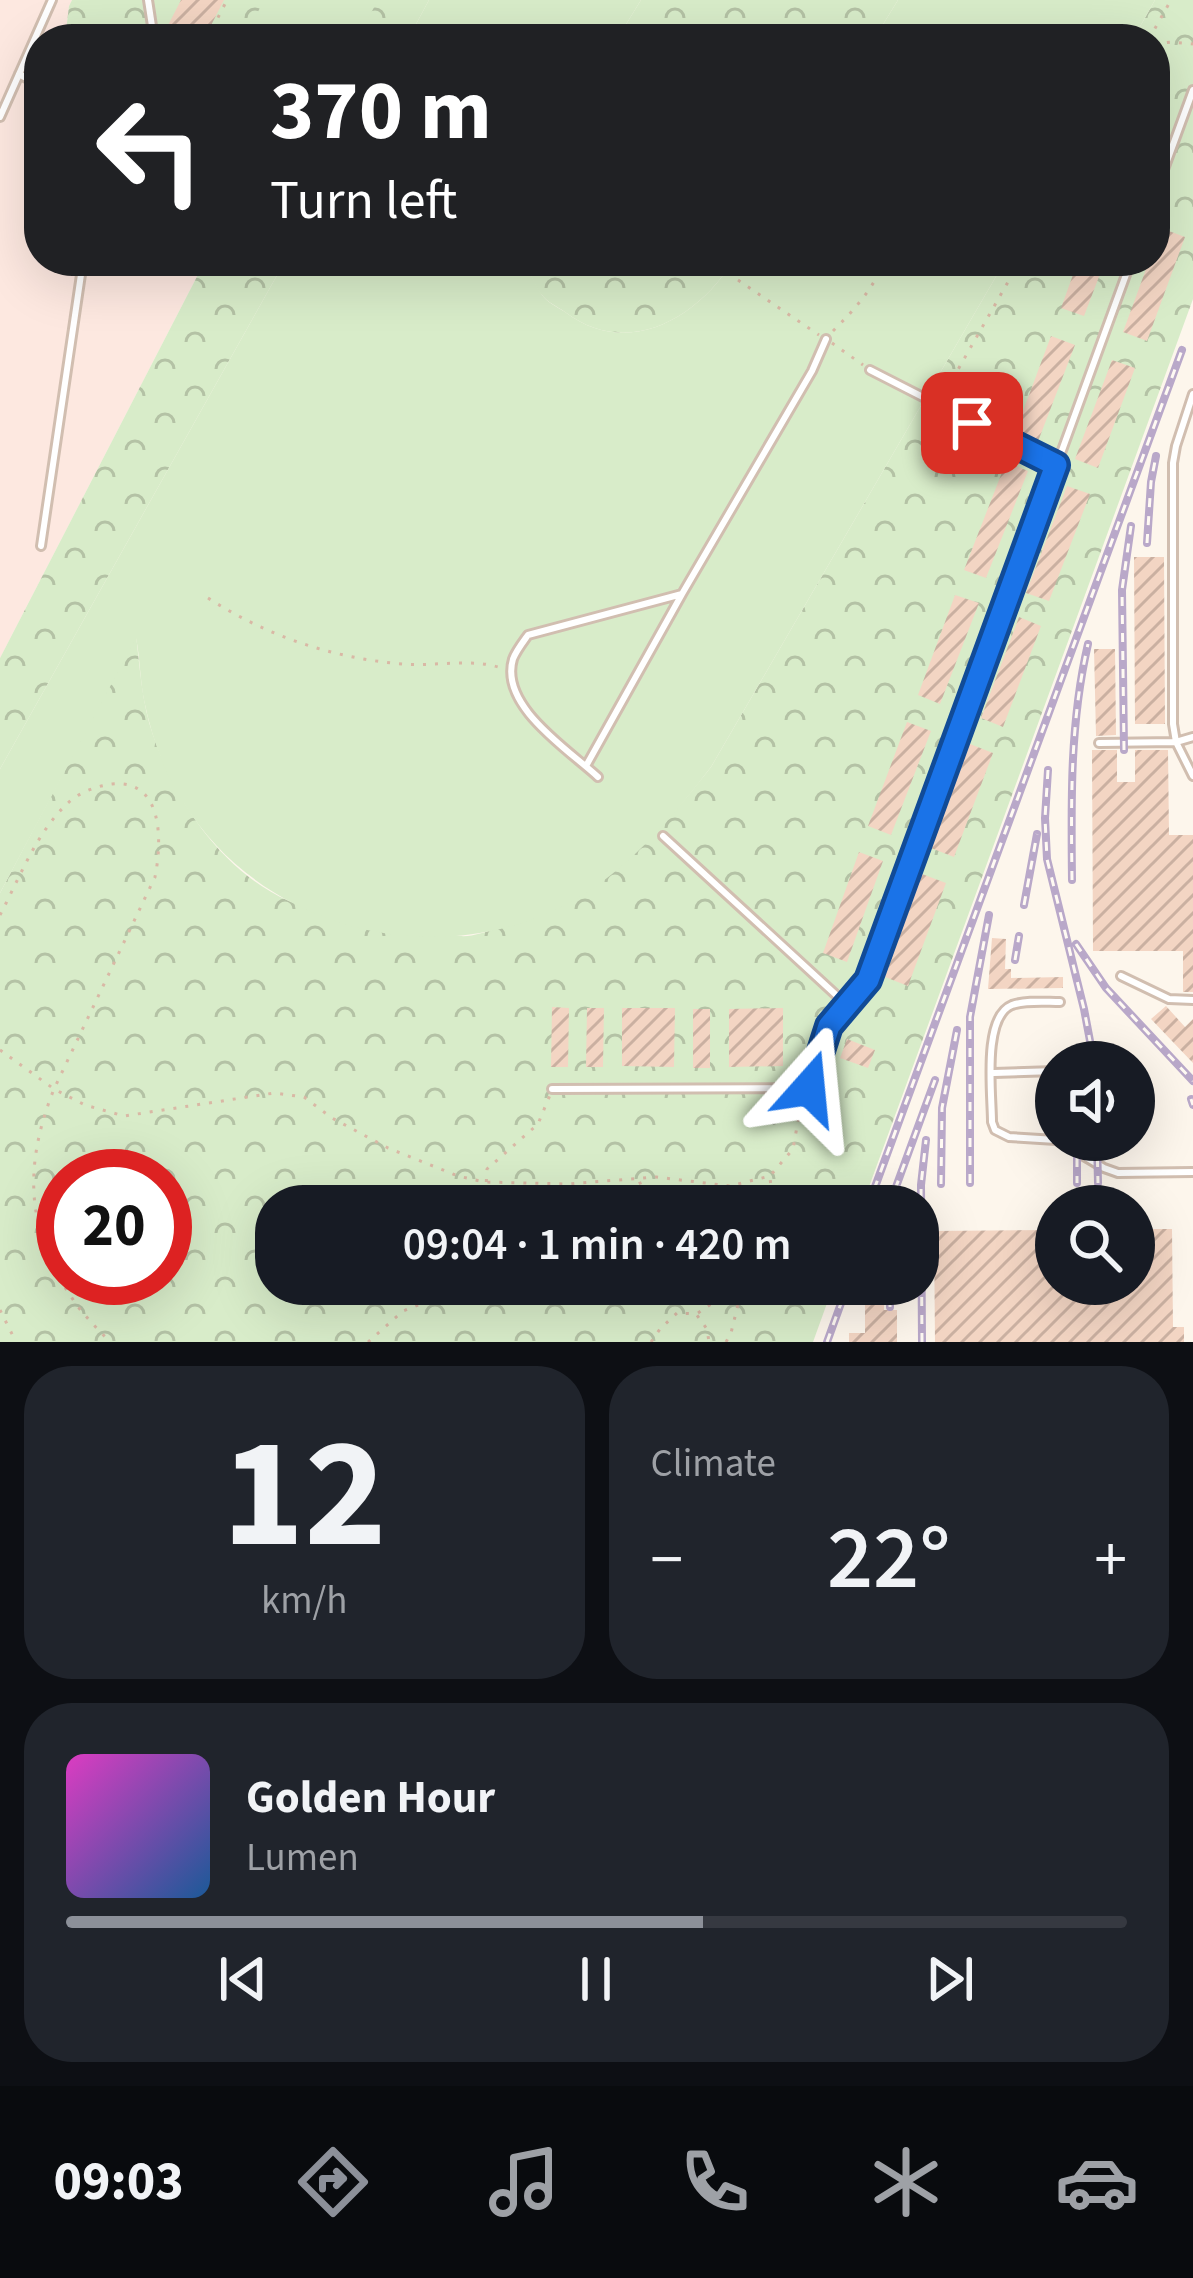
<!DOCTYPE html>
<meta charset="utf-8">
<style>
:root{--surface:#171b24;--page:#20242c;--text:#f1f3f6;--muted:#9ea1a6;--line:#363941;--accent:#8c9099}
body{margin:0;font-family:"Source Sans 3",sans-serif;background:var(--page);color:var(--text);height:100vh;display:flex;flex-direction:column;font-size:45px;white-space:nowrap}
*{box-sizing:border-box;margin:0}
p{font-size:39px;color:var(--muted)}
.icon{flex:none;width:66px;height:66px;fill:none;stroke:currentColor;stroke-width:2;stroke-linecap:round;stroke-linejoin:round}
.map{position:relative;height:1342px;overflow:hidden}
.panel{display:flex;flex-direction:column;gap:24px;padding:24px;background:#0d0f14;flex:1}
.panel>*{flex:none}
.guide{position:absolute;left:24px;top:24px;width:1146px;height:252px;border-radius:48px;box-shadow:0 12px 48px #0002;background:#202124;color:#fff;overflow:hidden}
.buttons{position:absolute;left:1035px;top:1041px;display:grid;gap:24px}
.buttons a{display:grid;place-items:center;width:120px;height:120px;border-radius:50%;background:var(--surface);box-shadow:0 12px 48px #0002;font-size:60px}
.speed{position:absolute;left:36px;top:1149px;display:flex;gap:24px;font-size:60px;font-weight:700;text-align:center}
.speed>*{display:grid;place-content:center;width:156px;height:156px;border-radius:50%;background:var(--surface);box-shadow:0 12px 48px #0002;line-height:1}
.speed .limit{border:18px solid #d22;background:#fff;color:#111}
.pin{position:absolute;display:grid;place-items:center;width:102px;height:102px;color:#fff;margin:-51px;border-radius:24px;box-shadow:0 6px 18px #0006}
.me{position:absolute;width:132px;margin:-66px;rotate:18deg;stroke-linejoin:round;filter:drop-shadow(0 0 9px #0008)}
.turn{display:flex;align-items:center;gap:42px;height:252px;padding:0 48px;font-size:54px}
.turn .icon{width:156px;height:156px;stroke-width:2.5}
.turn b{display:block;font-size:84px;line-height:102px}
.big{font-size:90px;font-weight:600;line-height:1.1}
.panel .tile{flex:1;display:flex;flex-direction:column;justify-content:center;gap:18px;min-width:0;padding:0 42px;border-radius:48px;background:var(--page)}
.panel .dial{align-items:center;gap:0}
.dial b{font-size:156px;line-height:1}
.song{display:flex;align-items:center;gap:36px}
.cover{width:144px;height:144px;border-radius:18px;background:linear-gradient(135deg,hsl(310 70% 55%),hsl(210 70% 35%))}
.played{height:12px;border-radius:6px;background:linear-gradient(90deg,var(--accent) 60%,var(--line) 60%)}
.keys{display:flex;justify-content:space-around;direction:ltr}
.heat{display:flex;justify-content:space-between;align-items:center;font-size:66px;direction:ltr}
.panel .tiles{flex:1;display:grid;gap:24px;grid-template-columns:1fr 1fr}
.tile:last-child{grid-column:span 2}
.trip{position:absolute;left:255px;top:1185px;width:684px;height:120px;border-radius:48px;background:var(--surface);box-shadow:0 12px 48px #0002;font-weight:600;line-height:120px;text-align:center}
.menu{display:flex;height:192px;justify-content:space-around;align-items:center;background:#090b0e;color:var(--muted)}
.menu .icon{width:84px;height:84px}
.menu .on{color:var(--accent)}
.menu b{font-size:54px;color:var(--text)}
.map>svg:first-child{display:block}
</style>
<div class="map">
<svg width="1193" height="1342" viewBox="0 0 1193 1342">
<defs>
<pattern id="park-crowns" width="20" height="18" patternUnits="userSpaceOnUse" patternTransform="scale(3)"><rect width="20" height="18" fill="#d8ecc9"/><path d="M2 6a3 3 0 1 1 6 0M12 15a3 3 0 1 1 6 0" fill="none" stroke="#b4c2a5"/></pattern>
<pattern id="building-hatch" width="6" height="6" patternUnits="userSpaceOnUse" patternTransform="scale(3)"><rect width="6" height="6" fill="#f3d5c3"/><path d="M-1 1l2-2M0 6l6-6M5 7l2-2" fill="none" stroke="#cab0a1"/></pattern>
</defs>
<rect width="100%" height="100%" fill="#fdf6ec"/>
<path fill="#fde8e0" d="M0,0H72L69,6L65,39H39V261H205L0,658Z"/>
<path fill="url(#park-crowns)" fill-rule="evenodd" d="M72,0H429L408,39H65L69,6Z
M641,0H898L874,39H617Z
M1155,0H1193V299L862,1206H276V1284H834L813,1342H0V893L136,635C140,669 142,703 153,735C176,803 222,871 289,901C312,912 344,914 370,918C399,924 430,933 460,936C472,937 485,932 496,929C588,909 655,839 711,767L1005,261H1155V39H1133ZM63,1176H165V1278H63Z
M205,261H285L0,769V658Z
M524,261H733C697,319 627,359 565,312C558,307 547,302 542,295C534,286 530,272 524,261Z"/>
<path fill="#d8ecc9" d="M264,0H378L357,39H244Z
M429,0H641L617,39H408Z
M898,0H1155L1133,39H874Z
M285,261H524C530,272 535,285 542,295C547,302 557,307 565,312C627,359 697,319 733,261H1005L711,767C675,814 634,863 583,895C450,977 265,935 183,802C164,772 151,735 144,700C140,680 140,658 136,638L0,893V769Z"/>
<path fill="url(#building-hatch)" d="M181,0H224L204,39H161Z
M1161,228L1185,237L1147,341L1123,332L1149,261H1155V245Z
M1078,261H1105L1084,316L1061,308Z
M1051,336L1075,345L1037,444L1014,435Z
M1112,360L1135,368L1098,468L1075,459Z
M1006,462L1028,471L986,578L964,570Z
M1067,486L1090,494L1049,601L1026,593Z
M1134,557H1164L1165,724H1135Z
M955,595L979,603L940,704L918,695Z
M1019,617L1041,626L1003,727L981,718Z
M1094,649H1115L1116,735L1096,736Z
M907,722L931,731L891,835L868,826Z
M970,744L993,753L954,857L931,848Z
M1092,750H1117V782H1135V750H1168L1169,835H1193V992H1183V951H1093Z
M859,852L883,861L847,962L823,953Z
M922,874L946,883L908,986L885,977Z
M992,938L1006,939L1005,969H1011V978L1063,977V988L988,989Z
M1166,1006L1185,1027L1193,1019V1063L1151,1019Z
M552,1007L569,1008L568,1067H551Z
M587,1008H604L603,1067H586Z
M622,1008H675L674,1067L622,1066Z
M783,1008V1066L729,1067V1009Z
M693,1009H710V1068H693Z
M847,1039L875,1050L868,1068L840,1058Z
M1134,1229H1172L1173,1327H1184V1342H935L934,1231L1056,1230V1284H1134Z
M865,1284H884V1310H897V1342H849V1333H865Z"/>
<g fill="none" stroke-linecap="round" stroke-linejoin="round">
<g stroke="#d1beb0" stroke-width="12">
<path id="lane" d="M148,0L154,39
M19,74L39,85
M0,117L52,0
M1155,194L1193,90
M870,370L1056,465
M1193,394L1176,446L1173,463V724L1176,742L1193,776
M41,546L83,261
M1099,743L1176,742L1193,737
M586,766L682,594
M598,777C569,750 499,706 513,659C516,651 523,642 528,635L682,594L812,371L826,339
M663,836L847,1005
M1121,976L1169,999L1193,1000
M994,1073L1056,1071
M552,1089L809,1088L829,1026L869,980L1131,261
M1056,1140L1009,1137L995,1130L992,1122C992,1094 982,1017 1012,1005C1026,1000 1045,1002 1060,1002
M1057,1140L1104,1168L1118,1173L1193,1172"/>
</g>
<path stroke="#d9b8a5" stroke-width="3" stroke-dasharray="3 9" stroke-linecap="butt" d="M207,39L227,0
M1149,39L1171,0
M1155,44L1172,42L1193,44
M738,280L819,335
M833,331C855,309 872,290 885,261
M832,343L863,365
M937,397L948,387L1020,261
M208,598C267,636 332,658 402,664C435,667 473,657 504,669
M0,915C20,877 37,831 69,802C80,792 97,786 112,784C164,779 162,842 155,877L54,1089C24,1164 25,1229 72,1298C82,1314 97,1328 110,1342
M0,1050L54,1089L85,1105L124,1116L274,1093L304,1097L332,1118L388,1148L458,1176L484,1182L567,1184L656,1177L730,1186L770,1176L793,1149L798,1121L807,1095
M485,1206L487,1169L538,1124L550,1095
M583,1206L648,1180
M768,1206L772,1198L770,1177
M0,1310L16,1342
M698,1313L727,1293L734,1284
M368,1342L403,1311L426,1302L430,1284
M651,1342L660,1329L677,1313L696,1314L707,1329L709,1342
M726,1342L731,1333L743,1284"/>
<use href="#lane" stroke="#fff" stroke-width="6"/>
<g stroke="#b9a8c9" stroke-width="8">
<path id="rail" d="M1147,543L1151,482L1156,456
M1124,750L1122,590L1131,526
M1048,770L1045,818L1047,859L1084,1009L1094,1062
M1072,880C1071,800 1070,722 1088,644
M1024,905L1037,834
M1076,944L1106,988L1193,1081
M1015,960L1019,936
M1191,1099L1193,1105
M1077,1140V1183
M1097,1140L1098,1183
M970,1183V1017L989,915
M941,1184L942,1108L957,1030
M868,1206L1182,350
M889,1206L935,1080
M890,1284V1307
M827,1342L848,1284
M922,1342L921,1185L926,1140"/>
</g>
<use href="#rail" stroke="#fffaf3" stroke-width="3" stroke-dasharray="9" stroke-linecap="butt"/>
</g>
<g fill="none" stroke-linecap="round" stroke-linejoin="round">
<g stroke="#114b97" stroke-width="30">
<path id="route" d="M809,1088L829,1026L868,980L1056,465L972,423"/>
</g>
<use href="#route" stroke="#1a73e8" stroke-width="21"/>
</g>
</svg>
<div class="buttons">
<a><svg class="icon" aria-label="sound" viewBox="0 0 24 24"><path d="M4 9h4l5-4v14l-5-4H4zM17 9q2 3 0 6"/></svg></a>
<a><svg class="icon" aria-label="search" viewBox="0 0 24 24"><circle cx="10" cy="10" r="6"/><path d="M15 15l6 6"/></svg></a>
</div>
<div class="speed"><div class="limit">20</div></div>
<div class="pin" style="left:972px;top:423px;background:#d93025"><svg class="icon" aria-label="arrive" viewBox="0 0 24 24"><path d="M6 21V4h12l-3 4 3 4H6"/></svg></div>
<svg class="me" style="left:809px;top:1088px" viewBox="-20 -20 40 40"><path d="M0-17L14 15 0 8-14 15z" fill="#1a73e8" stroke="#fff" stroke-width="4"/></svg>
<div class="trip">09:04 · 1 min · 420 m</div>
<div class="guide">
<div class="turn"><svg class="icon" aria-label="left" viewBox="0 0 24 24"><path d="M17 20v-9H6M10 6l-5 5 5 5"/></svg><div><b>370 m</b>Turn left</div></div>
</div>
</div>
<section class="panel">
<div class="tiles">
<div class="tile dial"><b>12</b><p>km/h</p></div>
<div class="tile"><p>Climate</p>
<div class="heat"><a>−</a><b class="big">22°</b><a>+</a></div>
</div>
<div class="tile">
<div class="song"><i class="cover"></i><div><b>Golden Hour</b><p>Lumen</p></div></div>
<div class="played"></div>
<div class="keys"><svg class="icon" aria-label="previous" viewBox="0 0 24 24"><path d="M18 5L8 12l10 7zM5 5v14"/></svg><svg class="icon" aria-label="pause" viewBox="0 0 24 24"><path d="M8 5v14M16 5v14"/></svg><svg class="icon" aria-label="next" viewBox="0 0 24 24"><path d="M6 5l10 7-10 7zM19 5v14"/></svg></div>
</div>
</div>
</section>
<nav class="menu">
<b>09:03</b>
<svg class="icon on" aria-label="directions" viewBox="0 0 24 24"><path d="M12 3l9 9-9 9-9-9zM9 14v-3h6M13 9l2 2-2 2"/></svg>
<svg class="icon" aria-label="music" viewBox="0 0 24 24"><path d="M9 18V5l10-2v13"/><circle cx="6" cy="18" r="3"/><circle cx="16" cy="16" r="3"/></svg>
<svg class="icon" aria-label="phone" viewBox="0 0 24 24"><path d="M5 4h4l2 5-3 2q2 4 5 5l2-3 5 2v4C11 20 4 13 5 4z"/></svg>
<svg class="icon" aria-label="climate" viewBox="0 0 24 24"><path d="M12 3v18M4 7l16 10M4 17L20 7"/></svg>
<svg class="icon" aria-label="car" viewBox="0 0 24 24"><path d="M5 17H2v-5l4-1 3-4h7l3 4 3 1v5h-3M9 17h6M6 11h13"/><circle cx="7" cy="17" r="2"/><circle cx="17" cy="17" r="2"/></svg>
</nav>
